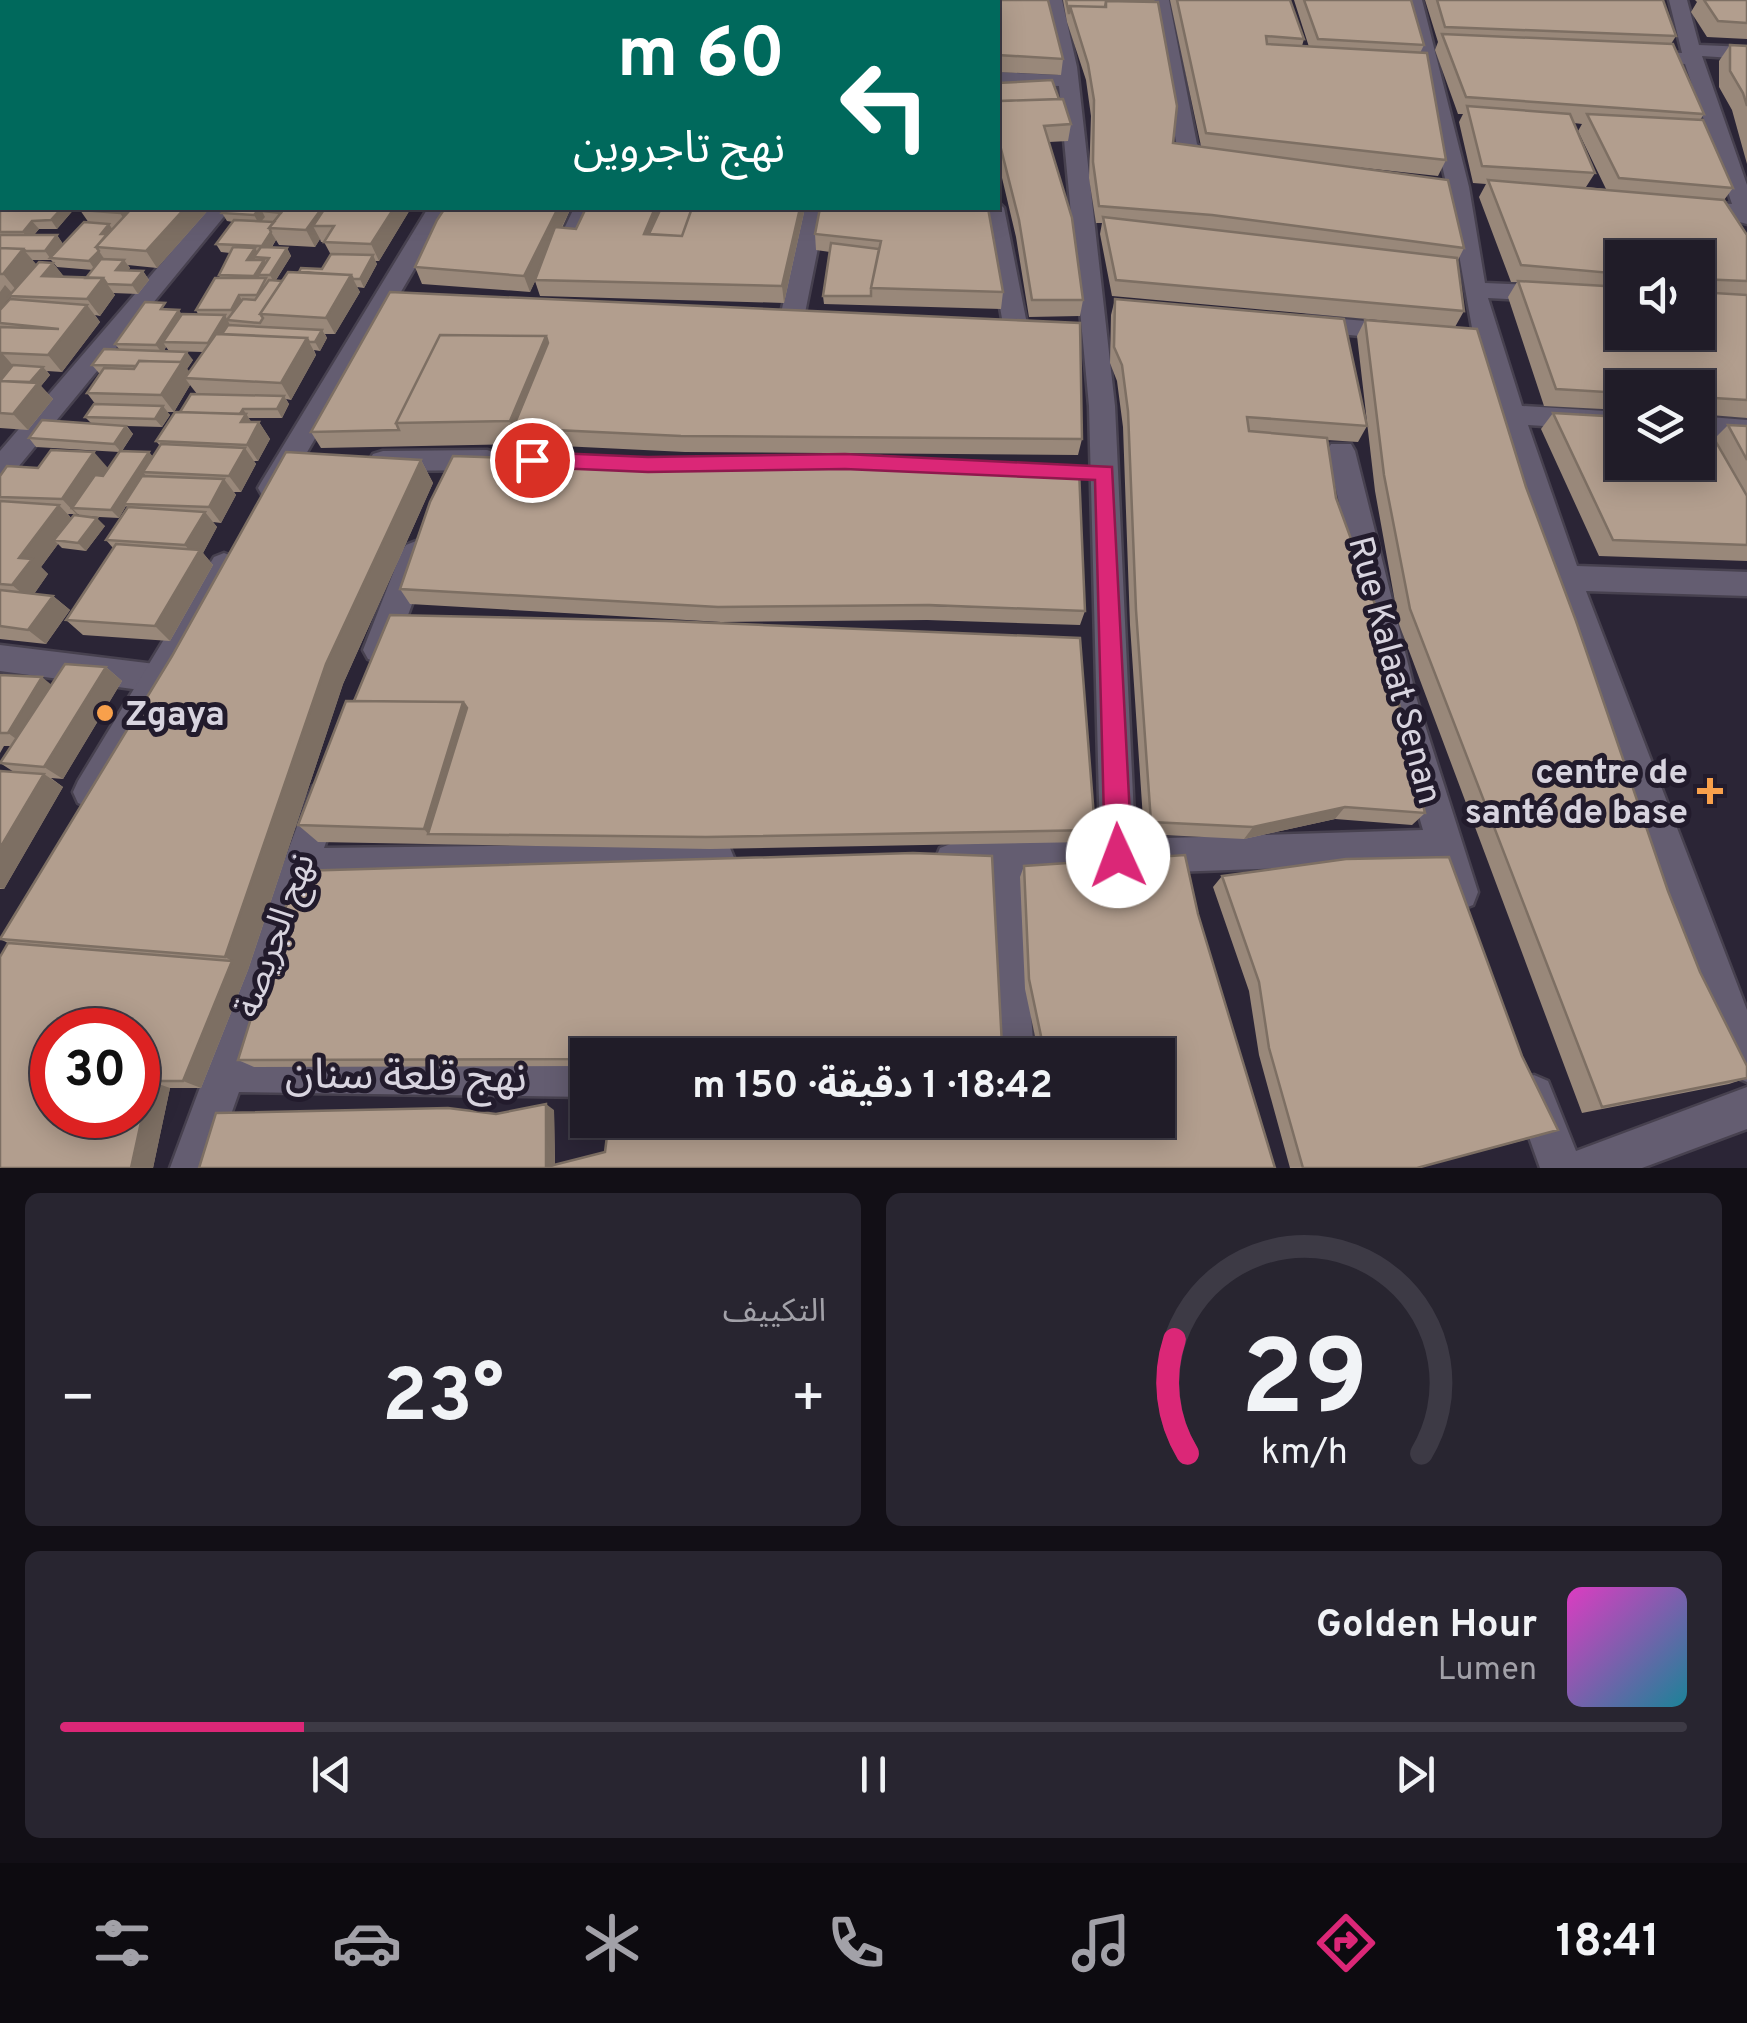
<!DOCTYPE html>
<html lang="ar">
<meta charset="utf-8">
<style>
:root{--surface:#201c28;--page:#282530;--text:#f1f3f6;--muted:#a2a1a8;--line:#3d3a45;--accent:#db2777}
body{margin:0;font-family:Overpass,"Noto Sans Arabic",sans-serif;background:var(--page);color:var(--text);direction:rtl;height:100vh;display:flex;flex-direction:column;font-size:38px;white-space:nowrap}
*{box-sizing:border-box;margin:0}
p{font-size:32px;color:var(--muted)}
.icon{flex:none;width:55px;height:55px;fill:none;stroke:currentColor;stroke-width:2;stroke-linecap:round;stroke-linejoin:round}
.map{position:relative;height:1168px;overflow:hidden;direction:ltr}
.side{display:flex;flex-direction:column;gap:25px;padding:25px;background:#120f16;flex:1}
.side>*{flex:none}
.guide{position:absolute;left:0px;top:0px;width:1000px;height:210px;box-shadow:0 5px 25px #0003,0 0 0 2px var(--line);direction:rtl;background:#00695c;color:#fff;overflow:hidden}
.fabs{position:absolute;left:1605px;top:240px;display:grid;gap:20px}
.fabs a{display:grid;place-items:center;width:110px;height:110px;border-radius:0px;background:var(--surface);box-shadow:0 5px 25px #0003,0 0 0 2px var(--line);font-size:50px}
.speed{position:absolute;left:30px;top:1008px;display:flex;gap:20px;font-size:50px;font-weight:700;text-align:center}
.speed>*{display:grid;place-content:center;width:130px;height:130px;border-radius:50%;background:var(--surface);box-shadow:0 5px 25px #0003,0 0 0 2px var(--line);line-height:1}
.speed .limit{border:15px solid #d22;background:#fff;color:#111}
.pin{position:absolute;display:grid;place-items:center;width:85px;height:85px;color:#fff;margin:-42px;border:5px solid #fff;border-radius:50%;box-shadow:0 2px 10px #0007}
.me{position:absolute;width:110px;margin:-55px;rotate:358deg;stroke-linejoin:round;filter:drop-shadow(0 0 8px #0008)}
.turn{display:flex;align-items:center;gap:35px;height:210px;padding:0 50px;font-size:45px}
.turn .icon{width:130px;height:130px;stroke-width:2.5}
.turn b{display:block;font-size:70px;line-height:85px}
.big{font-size:75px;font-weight:700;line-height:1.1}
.side .card{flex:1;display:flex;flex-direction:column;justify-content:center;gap:15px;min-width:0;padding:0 35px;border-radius:15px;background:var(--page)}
.side .dial{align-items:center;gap:0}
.dial svg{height:260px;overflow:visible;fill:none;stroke:var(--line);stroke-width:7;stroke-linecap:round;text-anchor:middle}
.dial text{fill:var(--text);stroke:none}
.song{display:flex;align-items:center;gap:30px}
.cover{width:120px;height:120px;border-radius:15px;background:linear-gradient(135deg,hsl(310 70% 55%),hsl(190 70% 35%))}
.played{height:10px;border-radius:5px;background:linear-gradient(90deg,var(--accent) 15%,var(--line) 15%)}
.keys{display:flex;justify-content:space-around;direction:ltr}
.heat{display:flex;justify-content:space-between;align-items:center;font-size:55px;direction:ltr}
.side .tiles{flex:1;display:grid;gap:25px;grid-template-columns:1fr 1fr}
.card:last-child{grid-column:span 2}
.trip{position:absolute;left:570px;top:1038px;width:605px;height:100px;border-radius:0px;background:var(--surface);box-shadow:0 5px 25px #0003,0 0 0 2px var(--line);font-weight:700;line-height:100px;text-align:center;direction:rtl}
.tabs{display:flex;height:160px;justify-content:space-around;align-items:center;background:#0d0b10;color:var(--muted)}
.tabs .icon{width:70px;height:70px}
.tabs .current{color:var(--accent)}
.tabs b{font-size:45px;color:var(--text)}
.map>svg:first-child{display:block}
</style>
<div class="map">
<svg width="1747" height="1168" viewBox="0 0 1747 1168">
<rect width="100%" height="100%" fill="#2b2536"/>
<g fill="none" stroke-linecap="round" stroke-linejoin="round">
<g stroke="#47414f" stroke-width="5">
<path id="minor" d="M922,0H940V2H922Z
M1044,0H1062L1077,67L1115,406L1135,839L1423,830L1385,700L1327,451L1331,444H1351L1355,451L1417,700L1478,892L1473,905L1460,910L1447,905L1433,863L1030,877L1022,888L1034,1055H994L986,888L989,877H953L940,872L935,860L940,848L953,843L1100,840L1089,406L1059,86L998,84V72L1058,75Z
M1151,0H1169L1197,144L1205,150L1229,154L1233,158L1229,162L1193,160L1177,147Z
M1404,0H1422L1469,187L1485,283L1622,289V305L1488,298L1522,406L1622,412V431L1528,425L1577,566L1747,572V596L1586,591L1747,1010V1082L1733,1076L1727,1062L1551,578L1474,339L1447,187Z
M1669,0H1687L1699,45L1747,47V59L1702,56L1747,185V224C1729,218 1695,220 1681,208L1692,201L1732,204L1710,139L1670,136L1660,130L1670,124L1706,126L1685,64L1641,62L1632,56L1641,50L1682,53Z
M998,202L1004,208L1027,324L1015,332L1003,324L982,208H998Z
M209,208H231L10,477L0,480V451Z
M574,208H596L581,238L573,240L562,233Z
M804,208H826L804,318L792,326L780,318Z
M1307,316L1401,324L1413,332L1401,340L1298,330L1295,324L1298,318Z
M1698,416L1747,420V440L1698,435Z
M487,450L497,453L501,460L497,467L487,470L383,471L373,468L369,461L373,454L383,451Z
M416,541L426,545L431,553L395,650L390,659L379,663L368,659L363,650L401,553L406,545Z
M0,645L155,664L166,668L171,678L166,688L155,692L0,671Z
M325,781L337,786L342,797L324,848L717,843L730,848L735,860L730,872L717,877L312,883L253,1052L588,1057V1097L239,1092L212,1168H170L308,797L313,786Z
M1534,1075L1548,1081L1576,1151L1747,1087V1129L1642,1168H1540L1514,1095L1520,1081Z"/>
</g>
<g stroke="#47414f" stroke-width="5">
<path id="tertiary" d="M428,208H450L282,495L272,499L262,495L258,488L262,481Z
M224,553L234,557L239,565L102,803L90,808L78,803L73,792L78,781L214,557Z"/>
</g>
<use href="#minor" fill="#645d71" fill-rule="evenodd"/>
<use href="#tertiary" fill="#645d71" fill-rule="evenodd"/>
</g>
<path fill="#99887a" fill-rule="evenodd" d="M0,0H104L102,2L0,3Z
M161,0H196L194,2H163Z
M203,0H267L265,2H205Z
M270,0H462L461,2H331L330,0L328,2H271Z
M1063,0H1153L1173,143L1201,146L1170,0H1290L1304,39L1302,46L1309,47L1294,0H1411L1424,45L1420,53L1446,160L1438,176L1337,165L1464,248L1458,260L1464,311L1455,327L1112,296L1100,234L1102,223H1096L1089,178L1091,116L1086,80L1067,22Z
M1425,0H1663L1676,36L1671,44L1704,114L1700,120L1733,188L1724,200L1747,235V418L1698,414V388H1622V410L1544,406L1508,297L1517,282H1511L1479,197L1486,184L1473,183L1459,122L1463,114H1458L1435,50L1438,42ZM1574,123L1582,124L1578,131L1606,189L1586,187L1595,173ZM1622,258H1698V332H1622Z
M1695,0H1747V39L1707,37L1691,12L1697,2Z
M998,2L1063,59L1061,75L998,72Z
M1730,45L1747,46V164L1732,110L1719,87V61Z
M998,83L1059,99L1071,124L1068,141L1049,142L1083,300L1080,316L1029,317L1016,237L998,161Z
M2,119V208H75L57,229H39L34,235H57L63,244L89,223L80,210L210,208L157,268L128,265L130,268L128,270L143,271L149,280L138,294L113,293L115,295L100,316L95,315L100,322L62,372L47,371L50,375L41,386L53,399L28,430L0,428V310L12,300L10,297L0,309V121ZM32,260H51L57,267L93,270L86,278L64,277L53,263L36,265Z
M227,208H411L379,261H375L377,264L364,288L357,287L360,292L335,334H325L327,338L320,351L314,350L316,355L291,400L286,399L289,404L282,418H248L251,422H259L270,439L258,461H254L256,464L241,492H234L236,495L221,523L213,522L217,527L203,553L213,565L170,641L83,635L66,620L113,548L106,540L128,508L126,506L119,518L80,516L78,514H68L71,518L105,526L86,551L62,548L58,544L41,567L48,574L34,594L53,596L70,610L46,644L0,639V476L38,468H108L103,476L119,452L36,447L29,438L91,423L85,417L96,405L87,393L101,374L99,373L92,365L120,350L115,344L170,310L182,314H198L196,310L220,278L219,275L230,253L221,252L216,244L233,222L227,221L222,213ZM320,239L321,242H324L331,255L322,269L299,272L282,281L276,280L291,256L287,248L272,247L276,240L279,245L315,247ZM166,347L169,351L203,352L190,372L187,369L193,360L164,351ZM190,385L197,394L180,412L156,441L160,446L153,457L149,452L122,451L133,434L127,426L162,427L170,415L167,412H174Z
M445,208H571L562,228L576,229L586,208H805L784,303L540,296L535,281L530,292L422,284L415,267Z
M820,208L1003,292L1001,309L824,304L823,296L830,252L816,250L815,234Z
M390,292L1082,439L1078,455L685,452L520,444L321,448L311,432Z
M1115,299L1367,426L1358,442L1327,440L1336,498L1425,813L1412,825L1335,819L1244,839L1144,834L1130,625L1123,427L1117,381L1110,363L1111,315Z
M1365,320L1526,487L1668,891L1700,972L1747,1078L1729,1084L1582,1113L1399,624L1375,491L1357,336Z
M1553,413L1714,439L1728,425L1747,426V561L1599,556L1541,429Z
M421,460L433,483L343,684L248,970L201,1088H170L153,1168H0L8,943L0,939Z
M400,589L1085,611L1080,625L927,620L721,622L410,604Z
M106,667L122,681L63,779L51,778L63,787L4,889H0V771L14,772L0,763L11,746H4L0,753V675L51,685Z
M298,825L1095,830L1090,842L710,849L318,842Z
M1024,866L1198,914L1275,1168H199L496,1114L554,1110L555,1165L1158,1120V1055H1039L1025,989L1020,877Z
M1222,876L1539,1136L1417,1168H1290L1259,1055L1249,991L1213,887Z
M1002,1046L998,1053L933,1055H588V1066L254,1067L238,1060Z"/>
<path fill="#7d6f63" d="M79,0H93L94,2H76Z
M2,79V106L0,108V81Z
M62,208H75L57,229L51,220Z
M125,208H150L131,230L120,213Z
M185,208H210L157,268L146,251Z
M260,208H272L262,211L265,217L259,224L254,215Z
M322,208H341L313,226L320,239L315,247L306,230Z
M394,208H411L379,261L371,244Z
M558,208H571L530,292L524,276Z
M655,208H665L645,242L644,234Z
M800,208H805L784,303L782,286Z
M32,221L39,229L29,241L23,232Z
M109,224L115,233V248L101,234Z
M271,232L276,240L266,255L262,246Z
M57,235L63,244L50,258L45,251Z
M255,248L260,256L254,257L257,261L247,260Z
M287,248L291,256L274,283L270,275Z
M23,249L37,265L17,291L3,274Z
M99,251L105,260L95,270L89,261Z
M373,255L377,264L364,288L360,279Z
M124,260L130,268L122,278L116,270Z
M264,260L269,269L258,275L262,280L259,285L254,276Z
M53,263L66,279L42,276Z
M143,271L149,280L138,294L132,285Z
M351,275L360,292L335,334L326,318Z
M103,278L115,295L100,316L87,299Z
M5,285L13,294L0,309V292Z
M239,295L244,304L236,319L231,310Z
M87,305L100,322L62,372L48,355Z
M179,310L185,319L163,342L166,347L162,353L156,345Z
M225,315L230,325L222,338L208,343Z
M322,330L327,338L320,351L315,342Z
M546,336L554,359L513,428L510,421Z
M307,338L316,355L291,400L281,383Z
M187,352L193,360L187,369L194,378H185L190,385L174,412L161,395Z
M2,353L17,370L0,385V356Z
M43,367L50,375L41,386L53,399L28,430L13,414L26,387Z
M284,396L289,404L282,418L277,409Z
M163,406L170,415L162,427L155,419Z
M243,409L256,429L259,422L270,439L258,461L247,445L238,418Z
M126,426L133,434L121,452L114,444Z
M245,448L256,464L241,492L229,476Z
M94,452L108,468L81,508H72L78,514L77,515L62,499Z
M149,452L156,461L143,472L146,476L124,504L126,506L119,518L111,510Z
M421,460L433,483L343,684L248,970L201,1088L183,1081L232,961L225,957L326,664Z
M224,479L236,495L221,523L209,507Z
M59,505L74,521L54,540L58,544L41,567L48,574L30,600L12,585L19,558Z
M205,512L217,527L203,553L213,565L170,641L155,626L195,558L185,545Z
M97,518L105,526L86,551L78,543Z
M53,596L70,610L46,644L28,630Z
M106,667L122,681L63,779L44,767Z
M42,677L59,691L27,747L8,733Z
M463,702L476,722L428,834L424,829Z
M44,774L63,787L4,889L0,888V848Z
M1345,807L1335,819L1244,839L1253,827Z
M150,1081L170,1088L153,1168H131Z
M546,1104L554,1110L555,1168L546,1167Z"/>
<path fill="#b29e8e" stroke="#7d6f63" stroke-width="2.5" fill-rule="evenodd" d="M8,0H79L76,2H6Z
M363,0H383L381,2H360Z
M435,0H455L454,2H434Z
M488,0H534L532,2H487Z
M576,0H809L808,2H575Z
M824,0H868L867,2H823Z
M868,0H926V2H868Z
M943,0H1048L1063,59L998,55V2H943Z
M1066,0H1153L1154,2L1106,1L1105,7L1070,6L1069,14Z
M1177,0H1290L1304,39L1266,36L1267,44L1427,53L1446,160L1206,133Z
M1304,0H1411L1424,45L1318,39Z
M1437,0H1663L1676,36L1445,27Z
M1704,0H1747V23L1718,21Z
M1106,1L1158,2L1177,106L1173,143L1448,180L1464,248L1212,215L1099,206L1093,162L1094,100L1088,64L1070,6L1106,7Z
M2,6V27H0V8Z
M1442,34L1673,44L1704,114L1466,97Z
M1730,45L1747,46V106L1743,93L1730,71Z
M0,60H2V73H0Z
M1052,80L1059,99L998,101V83Z
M1063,99L1071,124L1044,126L1072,218L1083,300H1032L1019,220L998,137V101Z
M1467,106L1570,114L1595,173L1482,166Z
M1587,114L1703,120L1733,188L1619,178Z
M2,119V142H0V121Z
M0,158H2V174H0Z
M1488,180L1724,200L1747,235V281L1698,279V258H1622V274L1521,265Z
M0,208H58H45H62L51,220L32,221L23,232H0Z
M82,208H125L120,213L80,210Z
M132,208H185L146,251L96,247Z
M227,208H260L254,215L222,213Z
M265,208H295L294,210H283L281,213L262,211Z
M295,208H322L306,230L269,228L283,210H294Z
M325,208H394L371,244L324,242L334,226H313Z
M445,208H558L524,276L415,267L437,220Z
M586,208H655L644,234L682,236L692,208H800L782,286L535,280L555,227L576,229Z
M661,208H692L682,236L649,234Z
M820,208H988L1003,292L871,288L881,241L815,234Z
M1103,217L1457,258L1464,311L1116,280Z
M234,220L274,222L269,228L271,232L262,246L216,244Z
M84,222L109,224L101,234H107L96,247L99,251L89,261L50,258Z
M0,235H57L45,251H26L23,249L0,248Z
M831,243L879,249L871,288V296H823Z
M233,247L255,248L247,260H264L254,276L219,275Z
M261,247L287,248L270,275H258L269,258L254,257Z
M0,248L23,249L3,274H0Z
M331,254L373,255L360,279H353L351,275L299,272L301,268L322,269Z
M101,259L124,260L116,270L143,271L132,285L107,284L103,278H86Z
M39,262L53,263L42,276L103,278L87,299L9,296Z
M288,272L351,275L326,318L260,314Z
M215,278H266L257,295H239L231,310H196Z
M269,280L282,281L260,314L263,318L260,323L227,320L243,299L255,300Z
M1518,281L1622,287V332H1698V292L1747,295V400L1698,397V388H1622V393L1556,389Z
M390,292L1080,323L1082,439L681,436L513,428L548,343L546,336L440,335L396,423L399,430L311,432Z
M10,299L87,305L48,355L2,353L0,356V327L59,329L0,323V310Z
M1115,299L1344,319L1367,426L1247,417L1249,431L1327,438L1336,498L1376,607L1425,813L1345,807L1253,827L1151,822L1136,610L1128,411L1122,365L1114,347Z
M145,302L165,303L161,309L179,310L156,345L115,344Z
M182,314L225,315L208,343L163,342Z
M1365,320L1477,329L1526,487L1576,621L1668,891L1700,972L1747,1066V1078L1602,1107L1410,609L1384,475Z
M228,325L322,330L315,342H309L307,338L222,334Z
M216,334L307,338L281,383L185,378Z
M440,335L546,336L510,421L396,423Z
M104,349L187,352L181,362L139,361L136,366L92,365Z
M139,361L182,362L161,395L87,393L104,368L134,369Z
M13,365L43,367L30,382L0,381Z
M0,381L38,383L13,414L0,413Z
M191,394L284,396L277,409H243L240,414L180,412Z
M94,404L163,406L155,419L85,417Z
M175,412L246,414L241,422H259L247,445L156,441Z
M1553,413L1622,417V462H1698V422L1705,423L1747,496V545L1613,540Z
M42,420L126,426L114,444L29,438Z
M1728,425L1747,426V460Z
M161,444L245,448L229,476L143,472Z
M51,450L94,452L62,499L0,497V476L7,466L38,468Z
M120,451L149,452L111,510L72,508L95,475L103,476Z
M286,452L421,460L326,664L225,957L0,939L172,656Z
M453,456L573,460L880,456L1079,470L1085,611L929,605L718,607L400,589L430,502Z
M142,476L224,479L209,507L124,504Z
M0,501L59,505L19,558L32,559L12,585L0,584Z
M128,507L205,512L185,545L106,540Z
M74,515L97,518L78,543L54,540Z
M116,544L200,550L155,626L66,620Z
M0,590L53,596L28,630L0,626Z
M390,615L666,621L1080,638L1095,830L706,837L428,834L467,708L463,702L354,701Z
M65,664L106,667L44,767L0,763Z
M0,675L42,677L8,733H0Z
M346,701L463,702L424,829L298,825Z
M0,771L44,774L0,848Z
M913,853L992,856L1002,1046L895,1048L837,1055H588V1059L238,1060L297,871Z
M1185,855L1198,914L1275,1168H199L216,1113L448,1108L496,1114L546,1104V1167L605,1152L609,1120H1158V1055H1045L1029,979L1024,866Z
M1449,857L1522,1056L1558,1130L1417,1168H1303L1269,1048L1259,982L1222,876L1346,859Z
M8,943L232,961L183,1081H150L131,1168H0V957ZM52,1030H138V1115H52Z"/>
<path fill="#db2777" stroke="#8e194d" stroke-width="2.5" d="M532,452L648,457L845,454L1112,467L1132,856L1128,865L1118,869L1109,865L1105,856L1095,480L845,469L648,472L532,467L521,460Z"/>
<g fill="#f8a04b" stroke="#221b2c" stroke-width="4">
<circle cx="105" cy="713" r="10"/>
<path d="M1705 776h10v10h10v10h-10v10h-10v-10h-10v-10h10z"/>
</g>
<g text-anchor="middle" stroke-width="10" stroke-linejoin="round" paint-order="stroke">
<g font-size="35" fill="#d8d4df" stroke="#221b2c">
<text transform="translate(1396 670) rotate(75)" y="12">Rue Kalaat Senan</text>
<text transform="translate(274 935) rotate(-70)" y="12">نهج الجريصة</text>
</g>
<g font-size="35" font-weight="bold" fill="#d8d4df" stroke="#221b2c" text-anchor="start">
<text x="125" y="725">Zgaya</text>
<text x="1688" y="783" text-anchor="end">centre de<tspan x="1688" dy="40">santé de base</tspan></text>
</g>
<g font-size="42" fill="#d8d4df" stroke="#221b2c">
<text transform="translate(406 1074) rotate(1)" y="15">نهج قلعة سنان</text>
</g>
</g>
</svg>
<div class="fabs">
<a><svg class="icon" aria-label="sound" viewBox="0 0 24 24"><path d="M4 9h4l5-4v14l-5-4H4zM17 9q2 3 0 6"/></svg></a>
<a><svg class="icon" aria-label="layers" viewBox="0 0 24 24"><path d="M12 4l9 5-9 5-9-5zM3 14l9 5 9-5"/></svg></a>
</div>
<div class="speed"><div class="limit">30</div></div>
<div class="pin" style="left:532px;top:460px;background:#d93025"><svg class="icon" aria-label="arrive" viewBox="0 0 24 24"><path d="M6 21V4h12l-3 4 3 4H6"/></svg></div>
<svg class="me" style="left:1118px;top:856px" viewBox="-20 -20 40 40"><circle r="19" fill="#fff"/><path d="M0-13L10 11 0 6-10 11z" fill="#db2777"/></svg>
<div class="trip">18:42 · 1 دقيقة · 150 m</div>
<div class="guide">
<div class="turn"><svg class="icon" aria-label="left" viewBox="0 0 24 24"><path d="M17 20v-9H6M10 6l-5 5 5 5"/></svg><div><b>60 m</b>نهج تاجروين</div></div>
</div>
</div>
<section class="side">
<div class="tiles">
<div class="card dial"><svg viewBox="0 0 100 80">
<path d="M14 69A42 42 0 1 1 86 69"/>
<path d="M14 69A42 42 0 0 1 10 34" stroke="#db2777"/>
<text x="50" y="56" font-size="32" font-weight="700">29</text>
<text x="50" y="72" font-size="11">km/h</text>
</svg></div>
<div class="card"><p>التكييف</p>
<div class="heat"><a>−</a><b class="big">23°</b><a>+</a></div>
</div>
<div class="card">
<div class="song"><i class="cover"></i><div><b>Golden Hour</b><p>Lumen</p></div></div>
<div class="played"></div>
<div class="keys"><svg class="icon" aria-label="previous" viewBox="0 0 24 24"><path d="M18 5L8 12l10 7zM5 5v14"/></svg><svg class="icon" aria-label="pause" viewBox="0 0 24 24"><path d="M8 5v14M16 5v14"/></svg><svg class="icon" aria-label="next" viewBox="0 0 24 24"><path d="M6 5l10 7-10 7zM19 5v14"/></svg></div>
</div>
</div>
</section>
<nav class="tabs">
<b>18:41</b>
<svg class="icon current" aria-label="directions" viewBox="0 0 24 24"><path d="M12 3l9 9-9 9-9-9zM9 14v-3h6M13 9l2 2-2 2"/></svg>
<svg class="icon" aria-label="music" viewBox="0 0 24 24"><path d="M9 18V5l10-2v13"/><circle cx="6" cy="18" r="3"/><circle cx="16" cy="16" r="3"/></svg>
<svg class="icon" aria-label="phone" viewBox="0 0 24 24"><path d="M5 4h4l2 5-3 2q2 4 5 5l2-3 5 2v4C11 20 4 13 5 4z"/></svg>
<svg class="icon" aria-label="climate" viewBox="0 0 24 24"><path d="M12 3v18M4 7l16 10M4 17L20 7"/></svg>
<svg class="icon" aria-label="car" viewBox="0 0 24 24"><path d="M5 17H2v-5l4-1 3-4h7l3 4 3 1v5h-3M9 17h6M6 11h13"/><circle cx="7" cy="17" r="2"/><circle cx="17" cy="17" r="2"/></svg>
<svg class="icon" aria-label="filters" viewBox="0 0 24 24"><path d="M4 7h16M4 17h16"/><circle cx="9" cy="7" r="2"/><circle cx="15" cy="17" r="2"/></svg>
</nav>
